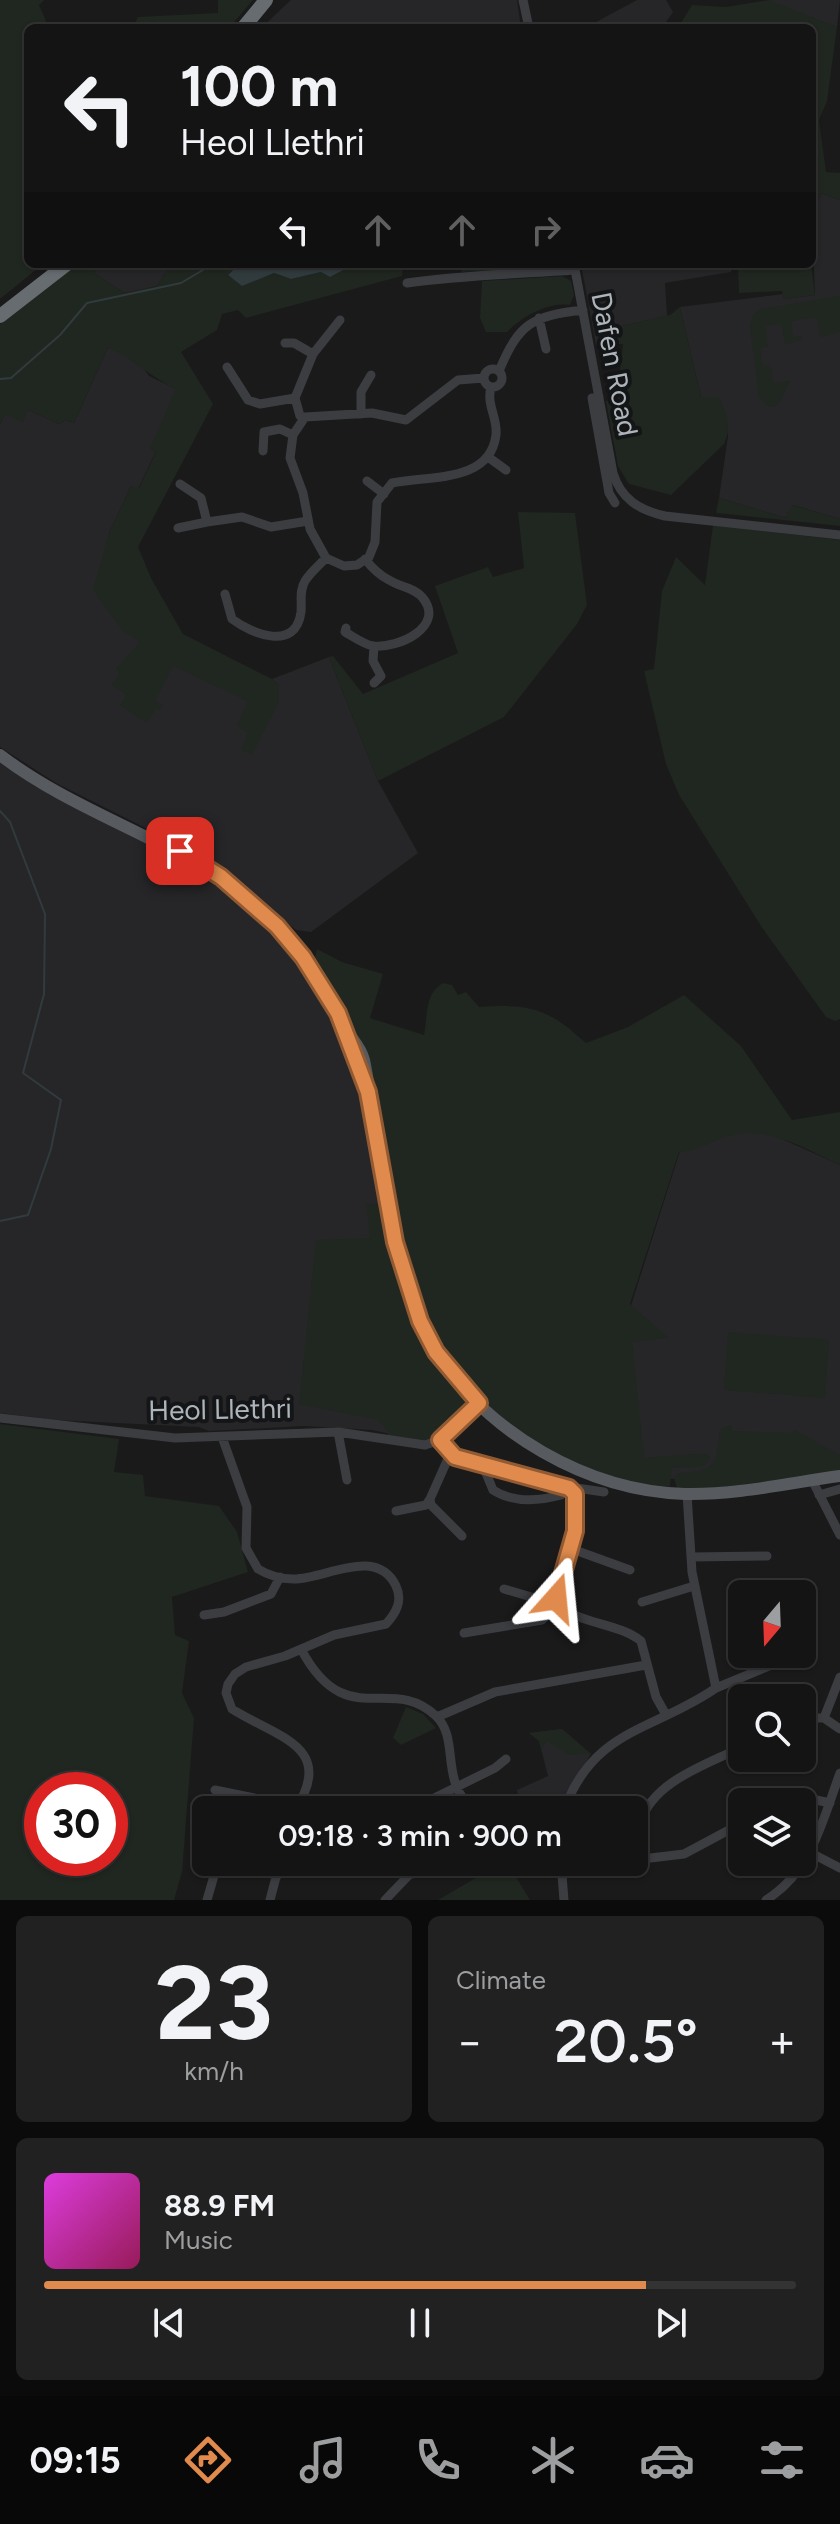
<!DOCTYPE html>
<meta charset="utf-8">
<style>
:root{--surface:#141414;--page:#212122;--text:#f1f3f6;--muted:#9d9ea0;--line:#333334;--accent:#e08b4d}
body{margin:0;font-family:Figtree,sans-serif;background:var(--page);color:var(--text);height:100vh;display:flex;flex-direction:column;font-size:30px;white-space:nowrap}
*{box-sizing:border-box;margin:0}
p{font-size:26px;color:var(--muted)}
.icon{flex:none;width:44px;height:44px;fill:none;stroke:currentColor;stroke-width:2;stroke-linecap:round;stroke-linejoin:round}
.map{position:relative;height:1900px;overflow:hidden}
.side{display:flex;flex-direction:column;gap:16px;padding:16px;background:#0b0b0b;flex:1}
.side>*{flex:none}
.banner{position:absolute;left:24px;top:24px;width:792px;height:244px;border-radius:12px;box-shadow:0 2px 6px #0004,0 0 0 2px var(--line);background:#141414;color:var(--text);overflow:hidden}
.needle{width:52px;rotate:199deg}
.controls{position:absolute;left:728px;top:1580px;display:grid;gap:16px}
.controls a{display:grid;place-items:center;width:88px;height:88px;border-radius:12px;background:var(--surface);box-shadow:0 2px 6px #0004,0 0 0 2px var(--line);font-size:40px}
.speed{position:absolute;left:24px;top:1772px;display:flex;gap:16px;font-size:40px;font-weight:700;text-align:center}
.speed>*{display:grid;place-content:center;width:104px;height:104px;border-radius:50%;background:var(--surface);box-shadow:0 2px 6px #0004,0 0 0 2px var(--line);line-height:1}
.speed .limit{border:12px solid #d22;background:#fff;color:#111}
.pin{position:absolute;display:grid;place-items:center;width:68px;height:68px;color:#fff;margin:-34px;border-radius:16px;box-shadow:0 4px 12px #0006}
.me{position:absolute;width:88px;margin:-44px;rotate:18deg;stroke-linejoin:round;filter:drop-shadow(0 0 6px #0008)}
.turn{display:flex;align-items:center;gap:28px;height:168px;padding:0 24px;font-size:36px}
.turn .icon{width:104px;height:104px;stroke-width:2.5}
.turn b{display:block;font-size:56px;line-height:68px}
.lanes{display:flex;align-items:center;height:76px;padding:0 24px;background:#0003;justify-content:center;gap:40px;direction:ltr}
.lanes .off{opacity:.35}
.big{font-size:60px;font-weight:600;line-height:1.1}
.side .card{flex:1;display:flex;flex-direction:column;justify-content:center;gap:12px;min-width:0;padding:0 28px;border-radius:12px;background:var(--page)}
.side .dial{align-items:center;gap:0}
.dial b{font-size:104px;line-height:1}
.song{display:flex;align-items:center;gap:24px}
.cover{width:96px;height:96px;border-radius:12px;background:linear-gradient(135deg,hsl(300 70% 55%),hsl(330 70% 35%))}
.played{height:8px;border-radius:4px;background:linear-gradient(90deg,var(--accent) 80%,var(--line) 80%)}
.keys{display:flex;justify-content:space-around;direction:ltr}
.heat{display:flex;justify-content:space-between;align-items:center;font-size:44px;direction:ltr}
.side .tiles{flex:1;display:grid;gap:16px;grid-template-columns:1fr 1fr}
.card:last-child{grid-column:span 2}
.trip{position:absolute;left:192px;top:1796px;width:456px;height:80px;border-radius:12px;background:var(--surface);box-shadow:0 2px 6px #0004,0 0 0 2px var(--line);font-weight:600;line-height:80px;text-align:center}
.tab-bar{display:flex;height:128px;justify-content:space-around;align-items:center;background:#080808;color:var(--muted)}
.tab-bar .icon{width:56px;height:56px}
.tab-bar .selected{color:var(--accent)}
.tab-bar b{font-size:36px;color:var(--text)}
.map>svg:first-child{display:block}
</style>
<div class="map">
<svg width="840" height="1900" viewBox="0 0 840 1900">
<rect width="100%" height="100%" fill="#1a1a1b"/>
<path fill="#262628" d="M291,0H517L521,28H261Z
M637,0H666L673,12L662,28H585Z
M769,0H840L837,27L769,2Z
M821,193L840,200V519L793,505L786,518L719,498L728,436L724,410L701,397L680,307L783,294L784,299L815,295L812,215Z
M100,264H171L157,286L124,293L94,273Z
M581,264H731L732,268L731,272L665,283L667,316L622,326L620,344L596,345Z
M108,347L138,361L149,376L177,389L151,449L156,451L138,489L131,486L109,533L195,674L249,701L279,702V686L272,679L329,657L378,781L418,853L311,932L296,930L209,860L56,783L0,747V425L5,414L28,410L59,424L66,420L74,423Z
M0,762L35,786L175,854L227,888L285,946L323,1002L359,1085L377,1159L404,1437L372,1430L304,1426L209,1431L199,1427L55,1420L0,1413Z
M692,1113L771,1134L840,1165V1470L669,1479L643,1475L622,1334Z
M562,1729L591,1754L563,1798L551,1806L519,1800L517,1790L548,1776L539,1741L529,1733Z"/>
<path fill="#202620" fill-rule="evenodd" d="M0,0H44L39,5L49,28H28V264H43L0,299Z
M218,0H253L229,28H132L138,17L218,13Z
M769,0L837,27L827,101L819,120L826,172L840,173V200L821,193L812,215V28H683L681,23L692,5L726,7Z
M74,264H100L94,273L124,293L157,286L171,264H239L228,275L242,285L274,273L291,279L354,264H403L402,276L246,318L238,310L222,314L217,330L181,352L213,404L138,547L152,580L183,634L272,679L279,686V702L252,755L241,750L248,733L237,726L248,701L173,666L155,701L164,706L160,710L155,709L147,723L120,705L127,695L112,685L120,672L116,669L140,642L123,631L93,590L109,533L131,486L139,488L156,452L150,448L176,389C151,377 134,360 108,347L74,423L66,420L59,424L28,410L23,422L5,414L0,425V324Z
M460,264H563C545,280 487,268 462,272Z
M738,264H811L815,295L784,299L782,291L739,293Z
M562,276L571,281L574,295L570,305C549,302 524,315 507,332H486L480,318L482,281Z
M840,296V332L820,337L817,317L791,321L793,337L801,336L802,340L785,344L781,324L765,326L768,346L760,348L763,366L770,365L773,383L790,381L778,405L769,407L759,397L750,326L753,315L760,309Z
M680,307L701,397L720,398C726,414 732,427 724,444L671,495L629,484L618,466L606,401L617,399L623,344H620L621,326L670,315Z
M719,498L786,518L792,505L840,519V526L716,513Z
M518,512L575,513L587,605L577,624L504,717L378,781L329,657L333,656L363,694L458,653L435,586L488,567L493,577L524,568Z
M713,525L840,540V1019L835,1021L826,1017L761,926L679,795L666,764L644,671L654,669L662,591L676,557L705,585Z
M317,949L342,962L383,974L370,1018L424,1035C428,1016 424,994 443,983L452,985L458,995L466,992L479,1007C531,1004 546,1007 586,1043L628,1027L684,995L741,1046L792,1120L840,1112V1165C805,1149 772,1127 733,1135C713,1139 702,1150 679,1152L630,1304L669,1338L632,1342L644,1458L706,1453L711,1459L704,1466L672,1468L669,1493L632,1487L545,1454L479,1404C440,1439 442,1448 388,1438L387,1430L378,1420L299,1404L316,1240L370,1238L366,1203L382,1205L364,1075L348,1014L315,957Z
M728,1332L829,1340L825,1398L724,1390Z
M0,1424L119,1439L114,1472L143,1475L145,1496L219,1506L237,1532L248,1572L172,1597L175,1635L189,1641L182,1693L194,1718L182,1872L174,1900H0ZM42,1790H110V1858H42Z
M731,1425L732,1431L791,1433L795,1430L840,1455V1472L706,1489L677,1488L674,1478L678,1473C716,1471 716,1466 720,1429Z
M406,1707L423,1714L436,1728L401,1745L393,1738Z
M562,1729L591,1754L569,1755L547,1741L541,1750L539,1741L529,1733Z
M503,1862H507L530,1900H438Z"/>
<path fill="#313b3e" d="M239,264H354L330,277L321,272L291,279L274,273L242,286L228,275Z"/>
<g fill="none" stroke-linecap="round" stroke-linejoin="round">
<path stroke="#313b3e" stroke-width="2" d="M0,379L11,378L60,335L87,303L181,283L213,264
M0,811L10,822L45,914L44,994L23,1073L61,1100L51,1149L28,1215L0,1221"/>
<path stroke="#3b3d40" stroke-width="9" d="M523,0L529,28
M574,264L613,473C621,499 639,510 665,516L840,535
M407,283C463,275 518,274 575,270
M539,318L546,349
M285,343H294L313,354L295,398
M313,354L340,320
M227,367L248,400L260,404L295,398L300,416L305,417L372,413L406,420L458,380L484,378
M484 378a9 9 0 1 1 18 0a9 9 0 1 1-18 0Z
M499,371C519,323 532,316 583,310
M599,397L592,398L609,493L615,503
M361,414V392L371,375
M305,417L293,435L290,458L303,493L310,529L326,558L344,566L357,565L369,557L375,542L377,502L392,483C427,475 490,484 496,435C498,418 486,405 491,387
M263,451L264,432L280,429L293,435
M488,457L506,470
M367,481L384,494
M180,484L201,498L207,522L242,517L271,527L308,521
M178,528L207,522
M225,594L232,619C252,634 296,652 301,612C302,601 299,591 305,581C310,573 319,565 326,558
M346,628L345,632C354,637 363,644 373,646C398,649 447,626 422,597C413,587 400,587 389,580C379,575 372,568 365,559
M374,646L373,661L381,676L374,683
M0,1418L175,1438L338,1432L425,1445L440,1440L479,1403
M338,1432L347,1480
M222,1437L247,1507L246,1548L258,1569C268,1575 281,1579 293,1579C324,1580 376,1545 396,1586C403,1601 396,1613 386,1624L334,1635L285,1656L246,1667L235,1674L228,1684L226,1693L232,1709C276,1737 337,1746 295,1810
M440,1440L455,1457L542,1483L604,1492
M450,1454L430,1499L431,1505L462,1536
M483,1466L493,1490C513,1503 539,1501 561,1495L566,1487
M812,1480L840,1535
M569,1488L575,1494V1531L557,1592L558,1604C580,1625 617,1622 641,1641L656,1697L665,1713
M819,1495L840,1489
M396,1511L426,1505L430,1499
M572,1549L630,1570
M691,1557L767,1556
M504,1589L555,1604
M642,1602L694,1586
M204,1615L224,1612L271,1594L280,1577
M464,1633L542,1620L551,1611L552,1604
M301,1649C346,1734 390,1673 436,1716C461,1740 438,1783 475,1810
M716,1688L798,1654
M437,1717L495,1692L646,1665
M802,1718H824L840,1729
M824,1718L840,1677
M215,1790L254,1798L277,1810
M783,1802L807,1798L830,1803
M410,1810L495,1768L506,1759
M490,1810L505,1804L547,1810
M564,1810C594,1728 654,1731 716,1688L692,1572L687,1494
M811,1853L840,1868
M634,1860L684,1854L742,1823
M636,1860C637,1848 636,1834 640,1823C653,1781 706,1765 742,1747
M241,1862L277,1876
M561,1862L564,1900
M561,1864L596,1862
M207,1900L218,1862
M270,1900L280,1862
M385,1900L409,1875L443,1862
M766,1900C812,1871 822,1822 840,1773"/>
<path stroke="#575b5f" stroke-width="12" d="M0,755C101,832 223,847 304,958C320,980 332,1004 345,1028C351,1038 361,1047 364,1060C376,1120 381,1184 396,1244C404,1280 416,1317 435,1349C485,1433 588,1491 685,1494C737,1495 789,1483 840,1476
M347,1035L352,1055L364,1075"/>
<path stroke="#676c70" stroke-width="14" d="M243,28L266,0
M0,316L67,264"/>
</g>
<g fill="none" stroke-linecap="round" stroke-linejoin="round">
<g stroke="#925a32" stroke-width="20">
<path id="route" d="M180,851L221,877L277,926L303,957L338,1013L368,1092L395,1242L420,1321L436,1352L479,1403L440,1440L455,1457L569,1488L575,1494V1531L556,1598"/>
</g>
<use href="#route" stroke="#e08b4d" stroke-width="14"/>
</g>
<g text-anchor="middle" stroke-width="8" stroke-linejoin="round" paint-order="stroke">
<g font-size="28" fill="#adb4ba" stroke="#141516">
<text transform="translate(615 364) rotate(79)" y="10">Dafen Road</text>
<text transform="translate(220 1409) rotate(-1)" y="10">Heol Llethri</text>
</g>
</g>
</svg>
<div class="controls">
<a><svg class="needle" viewBox="-14 -14 28 28"><path d="M0-13l5 13h-10z" fill="#e53935"/><path d="M0 13l5-13h-10z" fill="#9d9ea0"/></svg></a>
<a><svg class="icon" aria-label="search" viewBox="0 0 24 24"><circle cx="10" cy="10" r="6"/><path d="M15 15l6 6"/></svg></a>
<a><svg class="icon" aria-label="layers" viewBox="0 0 24 24"><path d="M12 4l9 5-9 5-9-5zM3 14l9 5 9-5"/></svg></a>
</div>
<div class="speed"><div class="limit">30</div></div>
<div class="pin" style="left:180px;top:851px;background:#d93025"><svg class="icon" aria-label="arrive" viewBox="0 0 24 24"><path d="M6 21V4h12l-3 4 3 4H6"/></svg></div>
<svg class="me" style="left:556px;top:1598px" viewBox="-20 -20 40 40"><path d="M0-17L14 15 0 8-14 15z" fill="#e08b4d" stroke="#fff" stroke-width="4"/></svg>
<div class="trip">09:18 · 3 min · 900 m</div>
<div class="banner">
<div class="turn"><svg class="icon" aria-label="left" viewBox="0 0 24 24"><path d="M17 20v-9H6M10 6l-5 5 5 5"/></svg><div><b>100 m</b>Heol Llethri</div></div>
<div class="lanes"><svg class="icon" aria-label="left" viewBox="0 0 24 24"><path d="M17 20v-9H6M10 6l-5 5 5 5"/></svg><svg class="icon off" aria-label="ahead" viewBox="0 0 24 24"><path d="M12 20V5M6 11l6-6 6 6"/></svg><svg class="icon off" aria-label="ahead" viewBox="0 0 24 24"><path d="M12 20V5M6 11l6-6 6 6"/></svg><svg class="icon off" aria-label="right" viewBox="0 0 24 24"><path d="M7 20v-9h11M14 6l5 5-5 5"/></svg></div>
</div>
</div>
<section class="side">
<div class="tiles">
<div class="card dial"><b>23</b><p>km/h</p></div>
<div class="card"><p>Climate</p>
<div class="heat"><a>−</a><b class="big">20.5°</b><a>+</a></div>
</div>
<div class="card">
<div class="song"><i class="cover"></i><div><b>88.9 FM</b><p>Music</p></div></div>
<div class="played"></div>
<div class="keys"><svg class="icon" aria-label="previous" viewBox="0 0 24 24"><path d="M18 5L8 12l10 7zM5 5v14"/></svg><svg class="icon" aria-label="pause" viewBox="0 0 24 24"><path d="M8 5v14M16 5v14"/></svg><svg class="icon" aria-label="next" viewBox="0 0 24 24"><path d="M6 5l10 7-10 7zM19 5v14"/></svg></div>
</div>
</div>
</section>
<nav class="tab-bar">
<b>09:15</b>
<svg class="icon selected" aria-label="directions" viewBox="0 0 24 24"><path d="M12 3l9 9-9 9-9-9zM9 14v-3h6M13 9l2 2-2 2"/></svg>
<svg class="icon" aria-label="music" viewBox="0 0 24 24"><path d="M9 18V5l10-2v13"/><circle cx="6" cy="18" r="3"/><circle cx="16" cy="16" r="3"/></svg>
<svg class="icon" aria-label="phone" viewBox="0 0 24 24"><path d="M5 4h4l2 5-3 2q2 4 5 5l2-3 5 2v4C11 20 4 13 5 4z"/></svg>
<svg class="icon" aria-label="climate" viewBox="0 0 24 24"><path d="M12 3v18M4 7l16 10M4 17L20 7"/></svg>
<svg class="icon" aria-label="car" viewBox="0 0 24 24"><path d="M5 17H2v-5l4-1 3-4h7l3 4 3 1v5h-3M9 17h6M6 11h13"/><circle cx="7" cy="17" r="2"/><circle cx="17" cy="17" r="2"/></svg>
<svg class="icon" aria-label="filters" viewBox="0 0 24 24"><path d="M4 7h16M4 17h16"/><circle cx="9" cy="7" r="2"/><circle cx="15" cy="17" r="2"/></svg>
</nav>
